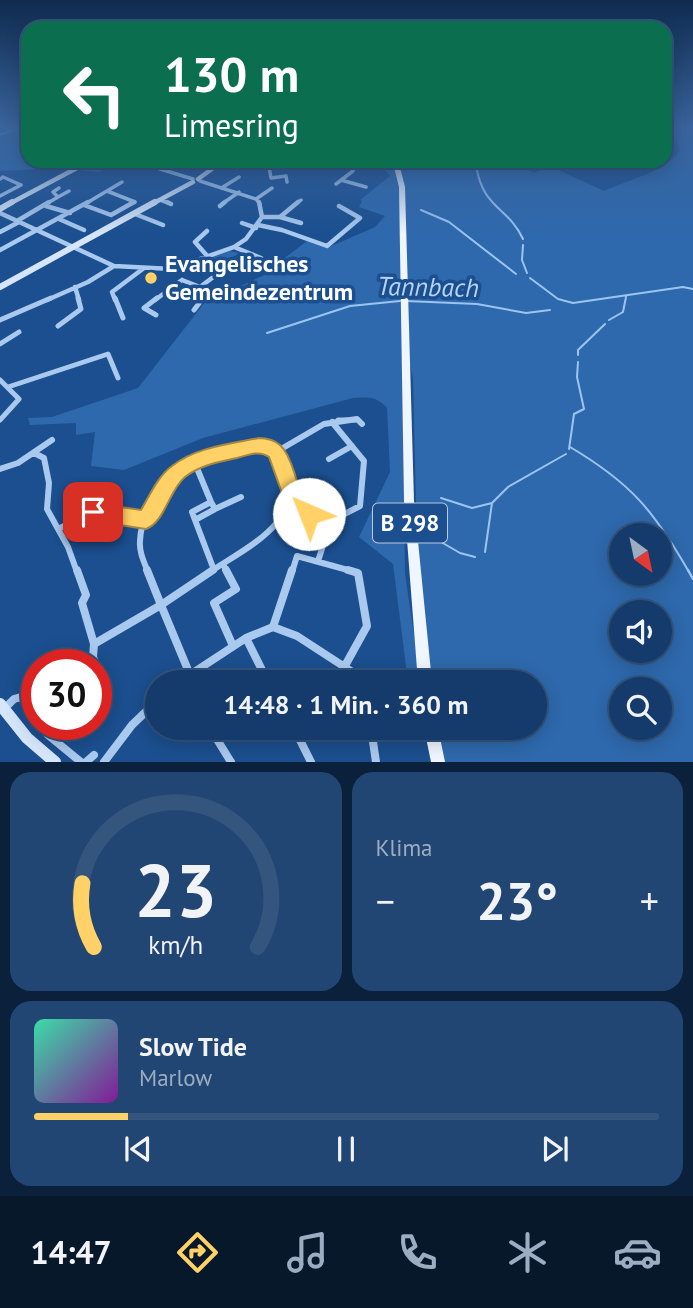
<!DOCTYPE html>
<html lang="de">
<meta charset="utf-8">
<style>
:root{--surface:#143b6b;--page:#214673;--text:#f1f3f6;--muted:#9dadc1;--line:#33557e;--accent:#ffd166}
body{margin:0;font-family:"PT Sans",sans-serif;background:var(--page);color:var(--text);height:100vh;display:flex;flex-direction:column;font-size:26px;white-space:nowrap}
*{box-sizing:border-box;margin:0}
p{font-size:23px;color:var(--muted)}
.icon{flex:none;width:38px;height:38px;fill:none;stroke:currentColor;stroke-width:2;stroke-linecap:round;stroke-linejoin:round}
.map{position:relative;height:762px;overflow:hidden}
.sheet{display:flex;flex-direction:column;gap:10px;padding:10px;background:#0b203b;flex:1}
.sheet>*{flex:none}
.banner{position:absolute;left:21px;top:21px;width:651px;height:147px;border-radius:21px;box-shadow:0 4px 18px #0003,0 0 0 2px var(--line);background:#0b6e4f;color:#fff;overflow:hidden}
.needle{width:46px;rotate:147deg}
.buttons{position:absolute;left:609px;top:523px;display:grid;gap:14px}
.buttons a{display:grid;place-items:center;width:63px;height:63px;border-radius:50%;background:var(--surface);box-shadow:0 4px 18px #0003,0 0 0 2px var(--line);font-size:35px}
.speed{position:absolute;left:21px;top:649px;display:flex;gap:14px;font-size:35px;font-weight:700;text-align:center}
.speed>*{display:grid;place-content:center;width:91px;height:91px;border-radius:50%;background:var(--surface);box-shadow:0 4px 18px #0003,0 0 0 2px var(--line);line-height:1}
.speed .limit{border:10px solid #d22;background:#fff;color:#111}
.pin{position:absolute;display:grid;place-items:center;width:60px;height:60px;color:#fff;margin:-30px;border-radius:14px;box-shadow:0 4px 10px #0006}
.me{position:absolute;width:77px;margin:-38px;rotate:316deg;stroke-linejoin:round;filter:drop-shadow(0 0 5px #0008)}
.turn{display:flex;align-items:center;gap:24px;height:147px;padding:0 28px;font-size:32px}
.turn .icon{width:91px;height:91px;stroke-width:2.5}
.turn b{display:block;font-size:49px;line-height:60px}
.big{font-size:52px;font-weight:700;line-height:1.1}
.sheet .card{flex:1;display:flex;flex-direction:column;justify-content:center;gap:10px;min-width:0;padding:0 24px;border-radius:21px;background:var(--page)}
.sheet .dial{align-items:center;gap:0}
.dial svg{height:182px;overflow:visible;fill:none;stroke:var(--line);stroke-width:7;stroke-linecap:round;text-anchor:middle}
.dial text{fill:var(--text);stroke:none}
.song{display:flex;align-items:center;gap:21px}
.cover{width:84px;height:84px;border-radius:10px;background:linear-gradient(135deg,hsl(160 70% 55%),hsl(290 70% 35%))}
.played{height:7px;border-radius:4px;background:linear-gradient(90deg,var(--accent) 15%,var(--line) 15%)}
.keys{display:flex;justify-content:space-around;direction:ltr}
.heat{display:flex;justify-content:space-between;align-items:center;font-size:38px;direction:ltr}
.sheet .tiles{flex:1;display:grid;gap:10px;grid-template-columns:1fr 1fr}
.card:last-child{grid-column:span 2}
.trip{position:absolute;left:145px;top:670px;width:402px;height:70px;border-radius:35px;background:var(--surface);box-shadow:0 4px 18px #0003,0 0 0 2px var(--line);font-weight:700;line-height:70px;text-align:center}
.menu{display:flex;height:112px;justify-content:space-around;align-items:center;background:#08182b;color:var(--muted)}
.menu .icon{width:49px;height:49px}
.menu .selected{color:var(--accent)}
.menu b{font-size:32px;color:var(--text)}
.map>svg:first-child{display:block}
</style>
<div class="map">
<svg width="693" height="762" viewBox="0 0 693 762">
<rect width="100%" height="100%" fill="#1b4f8f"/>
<path fill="#2e69ad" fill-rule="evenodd" d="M0,127H28V161H115L99,172L59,168L0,171Z
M680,127H693V762H443L437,728H536V682H429L418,585L413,379L410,364L404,192L394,161H512L534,173L550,166L604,191C627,180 666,172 680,150L675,133ZM621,536H660V574H621ZM621,612H660V651H621ZM621,690H660V728H621Z
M378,161H389L395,168L400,189L405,574L421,682H408L393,564L359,537L390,472L387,408C377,396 368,397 353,398L203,438L124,470L91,466L95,432L76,435V423L30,425L28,418L52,417L138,388L205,302L269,273L266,272L307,241L327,248L375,227L385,216L359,207L362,201L360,200L390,176Z
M230,251L239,253L228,261L223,259L215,265L225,270L215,277L187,267Z"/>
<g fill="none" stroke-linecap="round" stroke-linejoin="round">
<path stroke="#9cc4f0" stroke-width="2" d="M0,135L20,127
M481,161L476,165C483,210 508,206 523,239
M421,210L449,222L516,274
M523,245L522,260L527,273
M530,278L558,299L573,303L683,287L693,289
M406,301L477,304L526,313L550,310
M609,320L623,312L626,297
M267,333L350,306L400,301
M578,355V350L605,324
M570,447C631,483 654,511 689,572
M569,449L574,414L584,409L577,377L578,362
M441,498L472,508L492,503L508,487L566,454
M422,531L460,553L475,557
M485,552L492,503"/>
<path stroke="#9cc4f0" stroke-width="2.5" d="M688,570L693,579"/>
<path stroke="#a9c9ee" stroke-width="3.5" d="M268,161L271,178L286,176L287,182
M310,166L317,161
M160,169L193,179
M0,179L3,177L21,185
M341,180L366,187
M200,181L256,199L260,204
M336,184L353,171L354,164L350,161
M223,187L239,177
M107,191L135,202
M0,196L21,185
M58,197L69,191
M256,199L272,188
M160,200L171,204
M46,204L58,197L53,192L59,188
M85,204L122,182
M131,204L135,202
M222,204L239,192
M296,204L301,200"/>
<path stroke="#a9c9ee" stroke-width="4.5" d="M167,202L171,204
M84,205L111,215L134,202
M46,206L70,213
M220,206L225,202
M0,213L114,266L172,269L234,247L246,239L262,217L259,202
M135,214L163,225
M262,217H280L301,223
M280,217L298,202
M59,219L84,230
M17,221L49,202
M242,223L256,228
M258,225L282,230L327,246L360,218L339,206
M207,231L195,242L209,258
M0,232L19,222
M234,247L261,258
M0,250L88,202
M182,280L200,287L204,300
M75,287L79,300
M200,287L212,278
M47,300L88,282L114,266
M115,300L112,292L144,268
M155,300L182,280"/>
<path stroke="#a9c9ee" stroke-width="5" d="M115,298L123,318
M194,310L203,298
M156,315L144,308L157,298
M0,320L51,298
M58,326L81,309L78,298
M0,344L19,332
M0,380L19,399L0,420
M8,387L108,354L118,378
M338,420H358"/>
<path stroke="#a9c9ee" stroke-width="6" d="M276,452L324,424L357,419L362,424
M34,453L44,458L49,483L47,509L68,547L77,572
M329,459L352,446
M194,461L211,502
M0,469L18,463L52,440
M211,502L215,509L195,520L192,512Z
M287,508L331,521L360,506L364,461L332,422
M215,509L241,497
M195,520L214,570
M58,529L93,512L146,520
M318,561L331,521
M223,564L227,572
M148,572C144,562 139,552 140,541C140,515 166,480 187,467C201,458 217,454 232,451C242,449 254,444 264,446C276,448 280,457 285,467C307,521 247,547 210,572
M292,572L297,556L355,572"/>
<path stroke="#a9c9ee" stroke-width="8" d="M77,570L86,595L82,603L94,644L161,605
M147,570L161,605
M226,570L236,589L214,603L233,646
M161,605L193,682
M161,605L213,570
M273,627L292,570
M246,638L268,682
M94,644L93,657L96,665
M96,666L103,687
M179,682L246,638L273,627L297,636L357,675L362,682
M336,682L367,626L358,573L348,570
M5,708L14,699L21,697L37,718
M41,724L48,735L81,762
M210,728L231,762
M294,728L311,762
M371,728L376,762
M86,762L94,755
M104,762L132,725L158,700"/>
<path stroke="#d6e6fa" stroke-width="4.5" d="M198,179L223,161
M9,204L90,161
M152,204L193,182"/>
<path stroke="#d6e6fa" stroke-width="6" d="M0,209L12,202
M0,287L155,202"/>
<path stroke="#d6e6fa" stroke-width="12" d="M0,704L27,738L55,762"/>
<path fill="#f0f6ff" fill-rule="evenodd" d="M389,161H395L401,171L405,187L414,501L432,682H418L404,501L399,187L395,171Z
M424,728H438L445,762H431Z"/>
</g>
<linearGradient id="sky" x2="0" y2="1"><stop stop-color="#0f2b4f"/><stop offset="0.54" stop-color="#39639b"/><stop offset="1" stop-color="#39639b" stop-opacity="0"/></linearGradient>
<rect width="693" height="234" fill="url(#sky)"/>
<path fill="#ffd166" stroke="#a68842" stroke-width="2" d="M259,438C267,438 274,440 280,445C290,454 302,491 299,502L316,508L319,514L316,521L309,523L280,514L277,508L282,493L269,457C259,450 248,455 237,458C219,462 200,465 185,477C169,490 165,522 146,529L93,521L86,519L84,512L86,506L93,503L141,510C150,495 158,476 172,466C196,447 230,444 259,438Z"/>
<circle fill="#ffd166" stroke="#1b4f8f" stroke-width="2.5" cx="151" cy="278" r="7"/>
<g text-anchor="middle" stroke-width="7" stroke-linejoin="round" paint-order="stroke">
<rect fill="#1b4f8f" stroke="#bbcadd" stroke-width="2" x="373" y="503.5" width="74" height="39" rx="5"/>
<g font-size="23" font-weight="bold" fill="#fff">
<text x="410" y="531">B 298</text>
</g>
<g font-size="24" font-weight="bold" fill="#fff" stroke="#1b4f8f" text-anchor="start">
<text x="165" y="272">Evangelisches<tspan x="165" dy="28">Gemeindezentrum</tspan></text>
</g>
<g font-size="26" font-style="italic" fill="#b5d3f5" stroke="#1b4f8f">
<text transform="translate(428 287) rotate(1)" y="9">Tannbach</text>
</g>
</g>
</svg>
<div class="buttons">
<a><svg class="needle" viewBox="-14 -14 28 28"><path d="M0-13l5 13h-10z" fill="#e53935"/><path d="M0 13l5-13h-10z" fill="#9dadc1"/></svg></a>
<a><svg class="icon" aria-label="sound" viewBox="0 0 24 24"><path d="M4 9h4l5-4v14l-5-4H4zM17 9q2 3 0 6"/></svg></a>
<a><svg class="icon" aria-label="search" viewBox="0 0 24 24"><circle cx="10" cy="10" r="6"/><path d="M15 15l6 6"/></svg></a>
</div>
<div class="speed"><div class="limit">30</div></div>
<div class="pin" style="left:93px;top:512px;background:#d93025"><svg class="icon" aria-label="arrive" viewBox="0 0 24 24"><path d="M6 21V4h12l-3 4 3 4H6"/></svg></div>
<svg class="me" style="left:309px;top:514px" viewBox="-20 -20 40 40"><circle r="19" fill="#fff"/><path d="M0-13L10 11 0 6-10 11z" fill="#ffd166"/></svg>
<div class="trip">14:48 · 1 Min. · 360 m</div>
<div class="banner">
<div class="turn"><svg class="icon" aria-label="left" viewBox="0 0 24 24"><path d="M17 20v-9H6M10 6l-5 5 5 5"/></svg><div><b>130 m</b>Limesring</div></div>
</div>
</div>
<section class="sheet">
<div class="tiles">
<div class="card dial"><svg viewBox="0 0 100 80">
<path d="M14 69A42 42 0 1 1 86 69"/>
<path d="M14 69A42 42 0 0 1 9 41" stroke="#ffd166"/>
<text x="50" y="56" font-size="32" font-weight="700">23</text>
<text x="50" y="72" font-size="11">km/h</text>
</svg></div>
<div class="card"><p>Klima</p>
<div class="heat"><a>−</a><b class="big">23°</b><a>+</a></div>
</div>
<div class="card">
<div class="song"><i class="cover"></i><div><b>Slow Tide</b><p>Marlow</p></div></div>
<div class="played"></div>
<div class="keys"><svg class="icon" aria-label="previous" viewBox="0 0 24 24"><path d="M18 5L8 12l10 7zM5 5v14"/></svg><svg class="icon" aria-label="pause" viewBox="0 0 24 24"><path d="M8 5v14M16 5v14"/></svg><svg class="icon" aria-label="next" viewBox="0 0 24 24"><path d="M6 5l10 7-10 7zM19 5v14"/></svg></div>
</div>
</div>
</section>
<nav class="menu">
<b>14:47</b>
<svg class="icon selected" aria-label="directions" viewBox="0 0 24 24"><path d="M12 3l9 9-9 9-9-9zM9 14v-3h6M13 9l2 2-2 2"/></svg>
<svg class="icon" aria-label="music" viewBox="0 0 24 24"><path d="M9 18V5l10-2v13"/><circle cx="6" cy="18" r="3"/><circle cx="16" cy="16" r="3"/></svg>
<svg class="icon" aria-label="phone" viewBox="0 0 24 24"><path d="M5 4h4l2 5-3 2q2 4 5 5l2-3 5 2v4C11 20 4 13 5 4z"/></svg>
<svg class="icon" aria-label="climate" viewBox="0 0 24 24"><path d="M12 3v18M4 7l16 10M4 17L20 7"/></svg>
<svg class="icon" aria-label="car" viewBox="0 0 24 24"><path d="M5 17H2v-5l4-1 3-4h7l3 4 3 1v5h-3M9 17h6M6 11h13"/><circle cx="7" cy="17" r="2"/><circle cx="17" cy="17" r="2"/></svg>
</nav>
